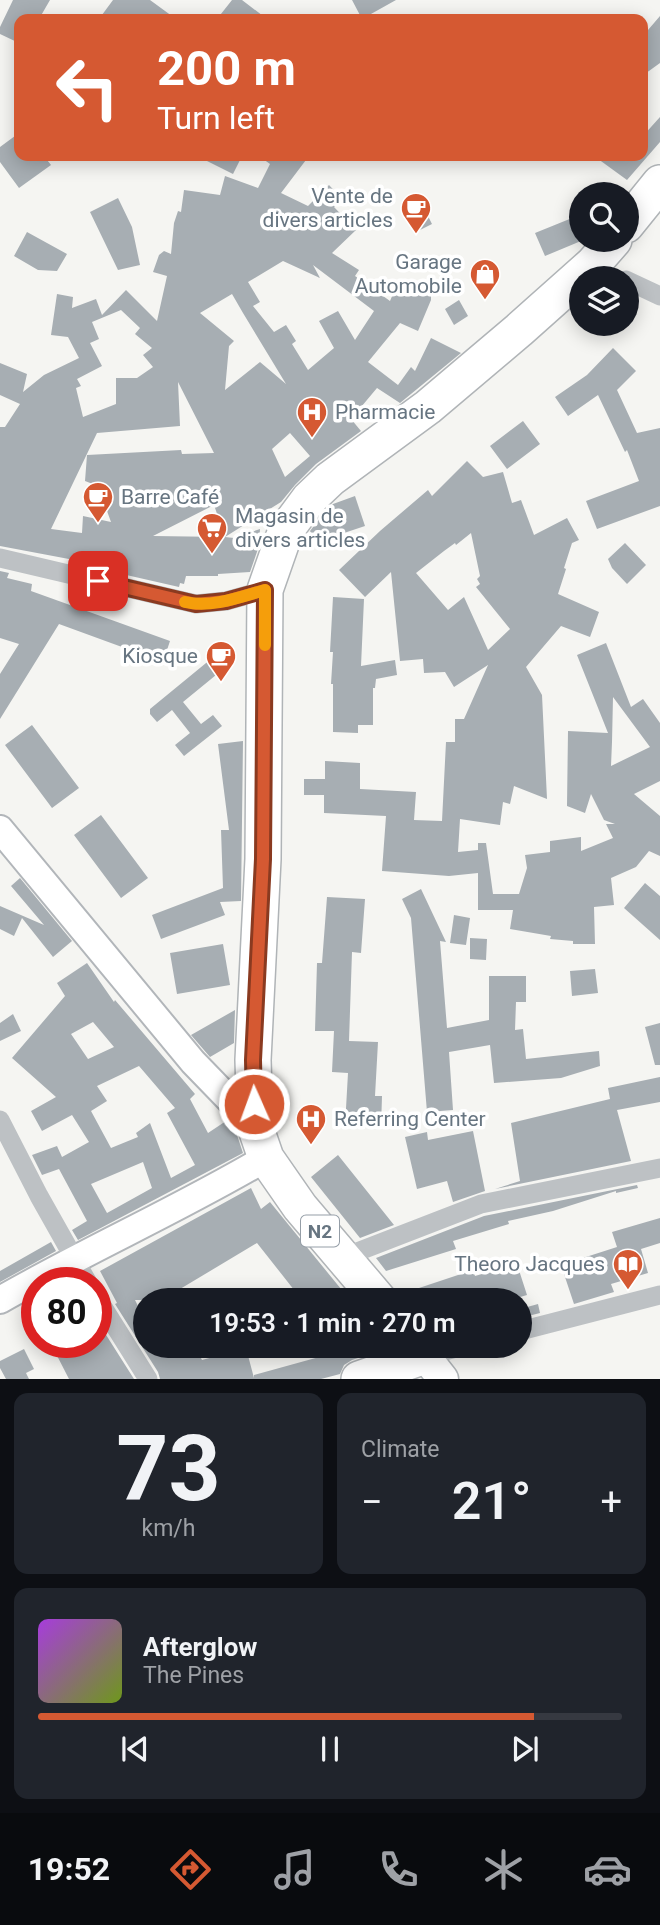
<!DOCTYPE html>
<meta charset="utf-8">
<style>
:root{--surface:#171b24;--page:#20242c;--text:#f1f3f6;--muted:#9ea1a6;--line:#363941;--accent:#d55932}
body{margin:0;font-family:Roboto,sans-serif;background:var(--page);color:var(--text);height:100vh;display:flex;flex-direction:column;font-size:26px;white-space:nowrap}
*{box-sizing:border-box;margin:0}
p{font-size:23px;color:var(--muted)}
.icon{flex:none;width:38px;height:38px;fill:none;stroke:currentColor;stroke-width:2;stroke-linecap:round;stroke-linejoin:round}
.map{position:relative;height:1379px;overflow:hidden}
.details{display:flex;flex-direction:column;gap:14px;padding:14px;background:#0d0f14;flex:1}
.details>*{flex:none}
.banner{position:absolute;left:14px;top:14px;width:634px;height:147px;border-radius:14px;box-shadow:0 4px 18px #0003;background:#d55932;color:#fff;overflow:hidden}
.tools{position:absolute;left:569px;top:182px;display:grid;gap:14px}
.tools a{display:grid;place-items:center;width:70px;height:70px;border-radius:50%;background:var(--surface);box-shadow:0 4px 18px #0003;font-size:35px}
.speed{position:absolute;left:21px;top:1267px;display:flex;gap:14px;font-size:35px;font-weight:700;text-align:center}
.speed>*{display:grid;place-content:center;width:91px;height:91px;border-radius:50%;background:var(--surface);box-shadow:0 4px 18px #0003;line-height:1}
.speed .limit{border:10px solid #d22;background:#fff;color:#111}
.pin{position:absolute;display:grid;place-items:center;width:60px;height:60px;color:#fff;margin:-30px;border-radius:14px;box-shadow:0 4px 10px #0006}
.me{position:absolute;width:77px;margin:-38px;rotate:358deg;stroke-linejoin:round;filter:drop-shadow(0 0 5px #0008)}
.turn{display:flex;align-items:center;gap:24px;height:147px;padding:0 28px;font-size:32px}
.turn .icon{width:91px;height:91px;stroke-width:2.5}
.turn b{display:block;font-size:49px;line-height:60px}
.big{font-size:52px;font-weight:600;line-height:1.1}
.details .card{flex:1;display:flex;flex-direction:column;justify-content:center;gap:10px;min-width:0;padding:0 24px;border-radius:14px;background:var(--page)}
.details .dial{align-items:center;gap:0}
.dial b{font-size:91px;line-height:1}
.song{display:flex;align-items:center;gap:21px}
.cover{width:84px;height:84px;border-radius:10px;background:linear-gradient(135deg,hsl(280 70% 55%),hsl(80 70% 35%))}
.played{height:7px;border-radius:4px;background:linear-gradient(90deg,var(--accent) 85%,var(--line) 85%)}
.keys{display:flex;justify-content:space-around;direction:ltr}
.heat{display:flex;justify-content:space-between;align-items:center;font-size:38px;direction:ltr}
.details .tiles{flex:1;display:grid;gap:14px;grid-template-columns:1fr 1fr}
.card:last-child{grid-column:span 2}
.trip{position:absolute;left:133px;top:1288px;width:399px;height:70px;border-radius:35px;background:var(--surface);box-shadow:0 4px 18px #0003;font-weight:600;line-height:70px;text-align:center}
.dock{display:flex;height:112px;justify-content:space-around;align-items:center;background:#090b0e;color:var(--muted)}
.dock .icon{width:49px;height:49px}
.dock .selected{color:var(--accent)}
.dock b{font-size:32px;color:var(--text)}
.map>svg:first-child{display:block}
</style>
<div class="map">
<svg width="660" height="1379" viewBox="0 0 660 1379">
<rect width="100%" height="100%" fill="#f5f5f2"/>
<path fill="#a7aeb3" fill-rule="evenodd" d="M13,0H50L39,19H19V43L0,34V27Z
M113,0H150L176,19H99Z
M232,0H242L267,19H217Z
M352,0H396L362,19Z
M660,16V63L642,76V37Z
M660,117V142L627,180L594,156H642V137Z
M19,133V156H44L51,165L19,188L0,162V147Z
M197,156H242L233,174Z
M259,156H309L281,193L308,206L329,185L342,199L334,207L356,230L332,253L359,270L355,276L390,301L399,280L431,294V300L418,331L400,323L368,362L398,385L411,367L415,371L431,338L461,353L400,403L377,388L351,419L361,431L316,464L295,485L281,502L225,537L234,538L260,529L259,546L250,572L218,574V576H186L184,584L180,583L179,587L122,574V569L0,546V427H5L20,404L0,395V363L27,374L23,392L44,375L79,358L68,337L51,335L57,294L73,297L72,308L96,299L102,315L126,290L157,321L167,276L153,272L159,255L164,251L171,254L174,223L178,211L181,212L184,190L220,195L225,176L258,188L270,164ZM283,261L320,278L313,265L374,311L355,340L338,311L319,321L334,348L308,370L292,344L296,341L286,325L274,332L253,306L260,302L248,282ZM232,294L243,313L286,384L260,362L225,390L229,346L234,341L200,313ZM121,310L140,328L135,334L152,348L143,355L153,367L137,378H116V404L83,417L76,388L81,386L77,379L102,366L90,343L99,339L92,322ZM178,382L214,453L182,454L181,450L87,455L85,481L98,486L111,522L83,516L82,533L51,529L97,433L180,426ZM290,433L310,456L285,477L272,449ZM214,505L225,537L153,536Z
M118,198L132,227L140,265L118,270L90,212Z
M425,210L432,224L420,230L413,216Z
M577,216L581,224V241L545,256L535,233Z
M27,232L67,254L57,271L38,270L14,256Z
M459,300L468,316L454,325L445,309Z
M613,348L636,371L617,390L637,433L660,428V506L597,529L586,501L639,481L627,450L625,452L598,395L568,416L555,397L587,375Z
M523,421L540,444L507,469L490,446Z
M467,461L483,477L503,472L512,503L521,500L534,535L567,518L579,540L572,543L564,568L566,569L558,594L599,612L590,637L561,626L526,667L542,695L547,799L514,786L510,804L503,802L500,825L460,819L458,852L478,850V843H486L493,894H519L527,868L525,855L550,852V841L581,837V851L613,838L606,824H615L604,820L591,794L585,813L567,806L568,731L608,733L577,655L606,643L631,707L643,699L660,723V781L634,794L660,816V856L649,851L636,867L611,878L614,905L594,907L595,944H573V941L550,939L551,936L510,929L513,910H478V873L449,876L382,871L386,816L324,813V795H304V779H325V761L360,763V789L416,792L414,820L442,821L446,742H455V719H464L488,665L454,687L445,672L424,673L423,659L400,661L391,572L365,597L339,570L380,531L428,490L432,496ZM471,533L480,576L477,579L480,584L476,587L510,629L488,650L464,597L448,610L416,573L444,551L455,543L456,545ZM613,697L650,747L611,766L612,742Z
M355,496L365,526L317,542L310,531L320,518L328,513L327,510L333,504Z
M625,543L646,565L627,584L612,568L608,559Z
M0,571L9,573L7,578L32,584L31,591L170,641L163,662L59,624L0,719V674L19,644L0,638Z
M333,597L364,599L361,666L395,660L397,675L376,679L375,688H373V725H358V733L333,732V684H331L333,652H330Z
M217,654L227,666L183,702L201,724L213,715L222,726L184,756L175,745L190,733L172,710L157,722L150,714V709Z
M32,725L79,788L52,808L5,745Z
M243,741L241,901L220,902L225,915L161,939L152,915L223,888L221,830H229L218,744Z
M101,815L148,878L121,898L74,835Z
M20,878L72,941L53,957L22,918L14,936L0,929V906L44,925L11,886Z
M645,883L660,896V940L624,908Z
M421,889L446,942L440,941L447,1028L489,1020V976H526V1002H516L515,1030L523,1029L526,1059L599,1051L600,1066L561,1078L494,1083L490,1045L449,1052L453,1110L427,1112L411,918L402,899Z
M327,897L365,899L361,953L352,952L349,1041L378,1042L375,1096H382L381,1128L345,1126L348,1073L332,1072L334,1031H315L317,963H322Z
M454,915L470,918L466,945L450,943Z
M470,938L487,939L486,960L470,959Z
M223,944L230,985L177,994L170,953Z
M87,963L114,1002L115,1000L195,1094L190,1099L208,1133L226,1121L236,1132L243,1153L78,1240L72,1230L87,1221L59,1169L42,1175L32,1155L57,1146L62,1157L89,1142L72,1115L42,1131L31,1111L56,1097L12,1058L65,996L57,983ZM93,1022L114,1047L88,1059L71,1034ZM139,1066L175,1108L167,1113L195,1165L171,1178L150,1123L136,1133L138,1137L111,1148L91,1111L107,1101L97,1086ZM143,1162L152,1188L107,1213L91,1184Z
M595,969L598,993L572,996L570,971Z
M235,1010L234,1043L210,1057L191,1035Z
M13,1014L21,1031L0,1041V1023Z
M660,1023V1065H655L645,1027Z
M660,1077V1102L617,1110L631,1161L495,1189L520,1181L511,1123L610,1099L608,1088Z
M473,1131L485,1191L453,1202L447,1181L417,1189L405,1137L427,1132L428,1140Z
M338,1155L394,1225L360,1238L311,1177Z
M637,1185L638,1188L616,1193V1191L553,1211L508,1221L509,1224L453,1241L456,1249L386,1271L376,1258L484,1216Z
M251,1188L261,1209L270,1202L350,1300H302L257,1243L170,1295L173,1300H135L145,1320V1346H195L202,1360L246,1348L254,1378V1375L359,1346H387L388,1348L352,1360L344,1365L340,1374L321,1379H160L158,1372L115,1304L117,1303L100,1271Z
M660,1218V1243L641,1249L648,1273L611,1284L614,1292L574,1304L561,1265L617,1247L612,1232Z
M51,1242L56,1251L0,1282V1271Z
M517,1264L527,1295L510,1300H399L398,1295L473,1270L475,1276Z
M538,1304L540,1313L520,1318V1309Z
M96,1319L134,1379H69L50,1342H96Z
M24,1349L34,1369L26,1373L29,1379H6L0,1368V1361Z"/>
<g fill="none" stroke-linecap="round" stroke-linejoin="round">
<g stroke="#b2b6ba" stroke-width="30">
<path id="secondary" d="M0,829L193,1062L255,1126
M0,1300C87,1250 180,1209 266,1158"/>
</g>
<g stroke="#b0b5b8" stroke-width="33">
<path id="primary" d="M425,1356L443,1379"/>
</g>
<g stroke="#b0b4b7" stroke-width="38">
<path id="highway" d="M626,225L660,183
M379,1300L300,1207L266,1158L255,1126L253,1060L263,859L265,590L286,530L309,499L330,479L428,407L519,330L593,264L614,240
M359,1379L425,1356L417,1346"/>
</g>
<path stroke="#bdc1c4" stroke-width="19" d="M626,280L660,296
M0,558L196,604L226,601L265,590
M0,1120L39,1196L88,1283
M344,1257L481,1204L660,1168
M96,1296L148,1379
M520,1331L660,1295
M425,1356L464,1346"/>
<use href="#secondary" stroke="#fff" stroke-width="26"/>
<use href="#primary" stroke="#fff" stroke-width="30"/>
<use href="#highway" stroke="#fff" stroke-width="35"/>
</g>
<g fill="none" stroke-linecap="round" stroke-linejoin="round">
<g stroke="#8a3a20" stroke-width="18">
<path id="route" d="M98,581L196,604L226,601L265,590L263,859L253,1060L254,1104"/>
</g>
<use href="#route" stroke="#d55932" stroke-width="12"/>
<path stroke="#f59e0b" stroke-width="12" d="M185,602C212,608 240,597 265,590V645"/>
</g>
<defs>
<g id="cafe-pin" transform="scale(1.575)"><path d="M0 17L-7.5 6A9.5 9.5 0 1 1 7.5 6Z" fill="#d55932" stroke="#fff"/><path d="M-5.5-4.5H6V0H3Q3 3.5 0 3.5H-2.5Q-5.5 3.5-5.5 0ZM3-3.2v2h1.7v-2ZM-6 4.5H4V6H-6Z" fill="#fff"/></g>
<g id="shop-pin" transform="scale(1.575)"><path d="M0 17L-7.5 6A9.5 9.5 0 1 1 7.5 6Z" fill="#d55932" stroke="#fff"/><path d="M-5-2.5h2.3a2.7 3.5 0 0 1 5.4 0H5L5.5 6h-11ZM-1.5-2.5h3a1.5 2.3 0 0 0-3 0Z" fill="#fff"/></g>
<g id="hospital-pin" transform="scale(1.575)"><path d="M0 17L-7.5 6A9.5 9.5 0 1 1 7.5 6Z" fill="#d55932" stroke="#fff"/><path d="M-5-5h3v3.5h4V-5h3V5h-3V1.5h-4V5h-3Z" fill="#fff"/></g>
<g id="supermarket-pin" transform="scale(1.575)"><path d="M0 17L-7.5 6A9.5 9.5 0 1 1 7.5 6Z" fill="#d55932" stroke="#fff"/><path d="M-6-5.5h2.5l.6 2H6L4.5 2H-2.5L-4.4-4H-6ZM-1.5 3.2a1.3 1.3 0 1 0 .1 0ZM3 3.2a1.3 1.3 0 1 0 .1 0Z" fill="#fff"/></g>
<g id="library-pin" transform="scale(1.575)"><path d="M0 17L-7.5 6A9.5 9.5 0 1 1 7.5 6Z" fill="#d55932" stroke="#fff"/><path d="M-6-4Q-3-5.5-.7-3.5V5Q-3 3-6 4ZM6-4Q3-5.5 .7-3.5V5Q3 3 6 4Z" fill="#fff"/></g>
</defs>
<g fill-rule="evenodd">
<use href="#cafe-pin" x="416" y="208"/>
<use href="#shop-pin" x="485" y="274"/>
<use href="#hospital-pin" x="312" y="412"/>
<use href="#cafe-pin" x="98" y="497"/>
<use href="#supermarket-pin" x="212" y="528"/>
<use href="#cafe-pin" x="221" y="656"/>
<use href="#hospital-pin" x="311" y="1119"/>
<use href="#library-pin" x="628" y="1264"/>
</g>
<g text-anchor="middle" stroke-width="7" stroke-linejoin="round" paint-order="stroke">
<rect fill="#fff" stroke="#959ea7" stroke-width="2" x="301" y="1215.5" width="38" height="31" rx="5"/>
<g font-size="19" font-weight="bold" fill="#677581">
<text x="320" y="1238">N2</text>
</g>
<g font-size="21" fill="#677581" stroke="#fff" text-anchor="end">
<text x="393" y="203">Vente de<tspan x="393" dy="24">divers articles</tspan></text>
<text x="462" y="269">Garage<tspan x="462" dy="24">Automobile</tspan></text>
<text x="335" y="419" text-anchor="start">Pharmacie</text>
<text x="121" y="504" text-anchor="start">Barre Café</text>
<text x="235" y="523" text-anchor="start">Magasin de<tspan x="235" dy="24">divers articles</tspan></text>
<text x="198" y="663">Kiosque</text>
<text x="334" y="1126" text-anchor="start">Referring Center</text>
<text x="605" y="1271">Theoro Jacques</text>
</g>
</g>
</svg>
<div class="tools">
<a><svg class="icon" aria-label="search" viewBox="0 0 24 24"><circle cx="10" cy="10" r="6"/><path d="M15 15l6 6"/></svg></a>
<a><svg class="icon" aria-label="layers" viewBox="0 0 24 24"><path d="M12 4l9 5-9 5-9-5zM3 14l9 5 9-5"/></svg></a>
</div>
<div class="speed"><div class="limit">80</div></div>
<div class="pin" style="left:98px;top:581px;background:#d93025"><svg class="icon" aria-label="arrive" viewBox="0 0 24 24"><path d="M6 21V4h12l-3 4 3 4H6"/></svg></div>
<svg class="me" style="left:254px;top:1104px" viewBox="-20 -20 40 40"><circle r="17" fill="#d55932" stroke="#fff" stroke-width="3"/><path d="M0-11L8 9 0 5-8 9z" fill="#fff"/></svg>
<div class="trip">19:53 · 1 min · 270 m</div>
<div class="banner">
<div class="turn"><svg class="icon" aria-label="left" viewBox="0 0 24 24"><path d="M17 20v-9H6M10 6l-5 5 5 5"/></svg><div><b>200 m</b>Turn left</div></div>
</div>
</div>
<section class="details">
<div class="tiles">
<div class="card dial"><b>73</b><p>km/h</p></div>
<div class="card"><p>Climate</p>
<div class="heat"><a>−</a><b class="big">21°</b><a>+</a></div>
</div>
<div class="card">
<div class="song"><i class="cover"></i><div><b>Afterglow</b><p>The Pines</p></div></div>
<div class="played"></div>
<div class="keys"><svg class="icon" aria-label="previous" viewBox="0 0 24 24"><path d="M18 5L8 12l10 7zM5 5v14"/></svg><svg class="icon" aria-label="pause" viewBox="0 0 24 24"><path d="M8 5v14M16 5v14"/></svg><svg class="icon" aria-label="next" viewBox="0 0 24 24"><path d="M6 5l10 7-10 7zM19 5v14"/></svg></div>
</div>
</div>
</section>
<nav class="dock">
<b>19:52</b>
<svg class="icon selected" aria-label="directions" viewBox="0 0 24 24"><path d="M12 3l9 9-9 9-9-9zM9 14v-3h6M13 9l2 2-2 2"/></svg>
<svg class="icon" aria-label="music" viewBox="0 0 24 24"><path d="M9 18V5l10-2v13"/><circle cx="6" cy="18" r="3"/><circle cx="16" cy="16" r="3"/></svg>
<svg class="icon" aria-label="phone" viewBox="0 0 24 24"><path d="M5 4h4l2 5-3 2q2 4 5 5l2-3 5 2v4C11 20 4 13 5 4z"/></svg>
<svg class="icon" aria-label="climate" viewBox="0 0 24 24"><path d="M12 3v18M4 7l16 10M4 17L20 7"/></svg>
<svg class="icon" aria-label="car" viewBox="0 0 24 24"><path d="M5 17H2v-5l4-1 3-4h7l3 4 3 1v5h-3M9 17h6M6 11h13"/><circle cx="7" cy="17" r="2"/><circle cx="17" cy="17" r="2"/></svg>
</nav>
